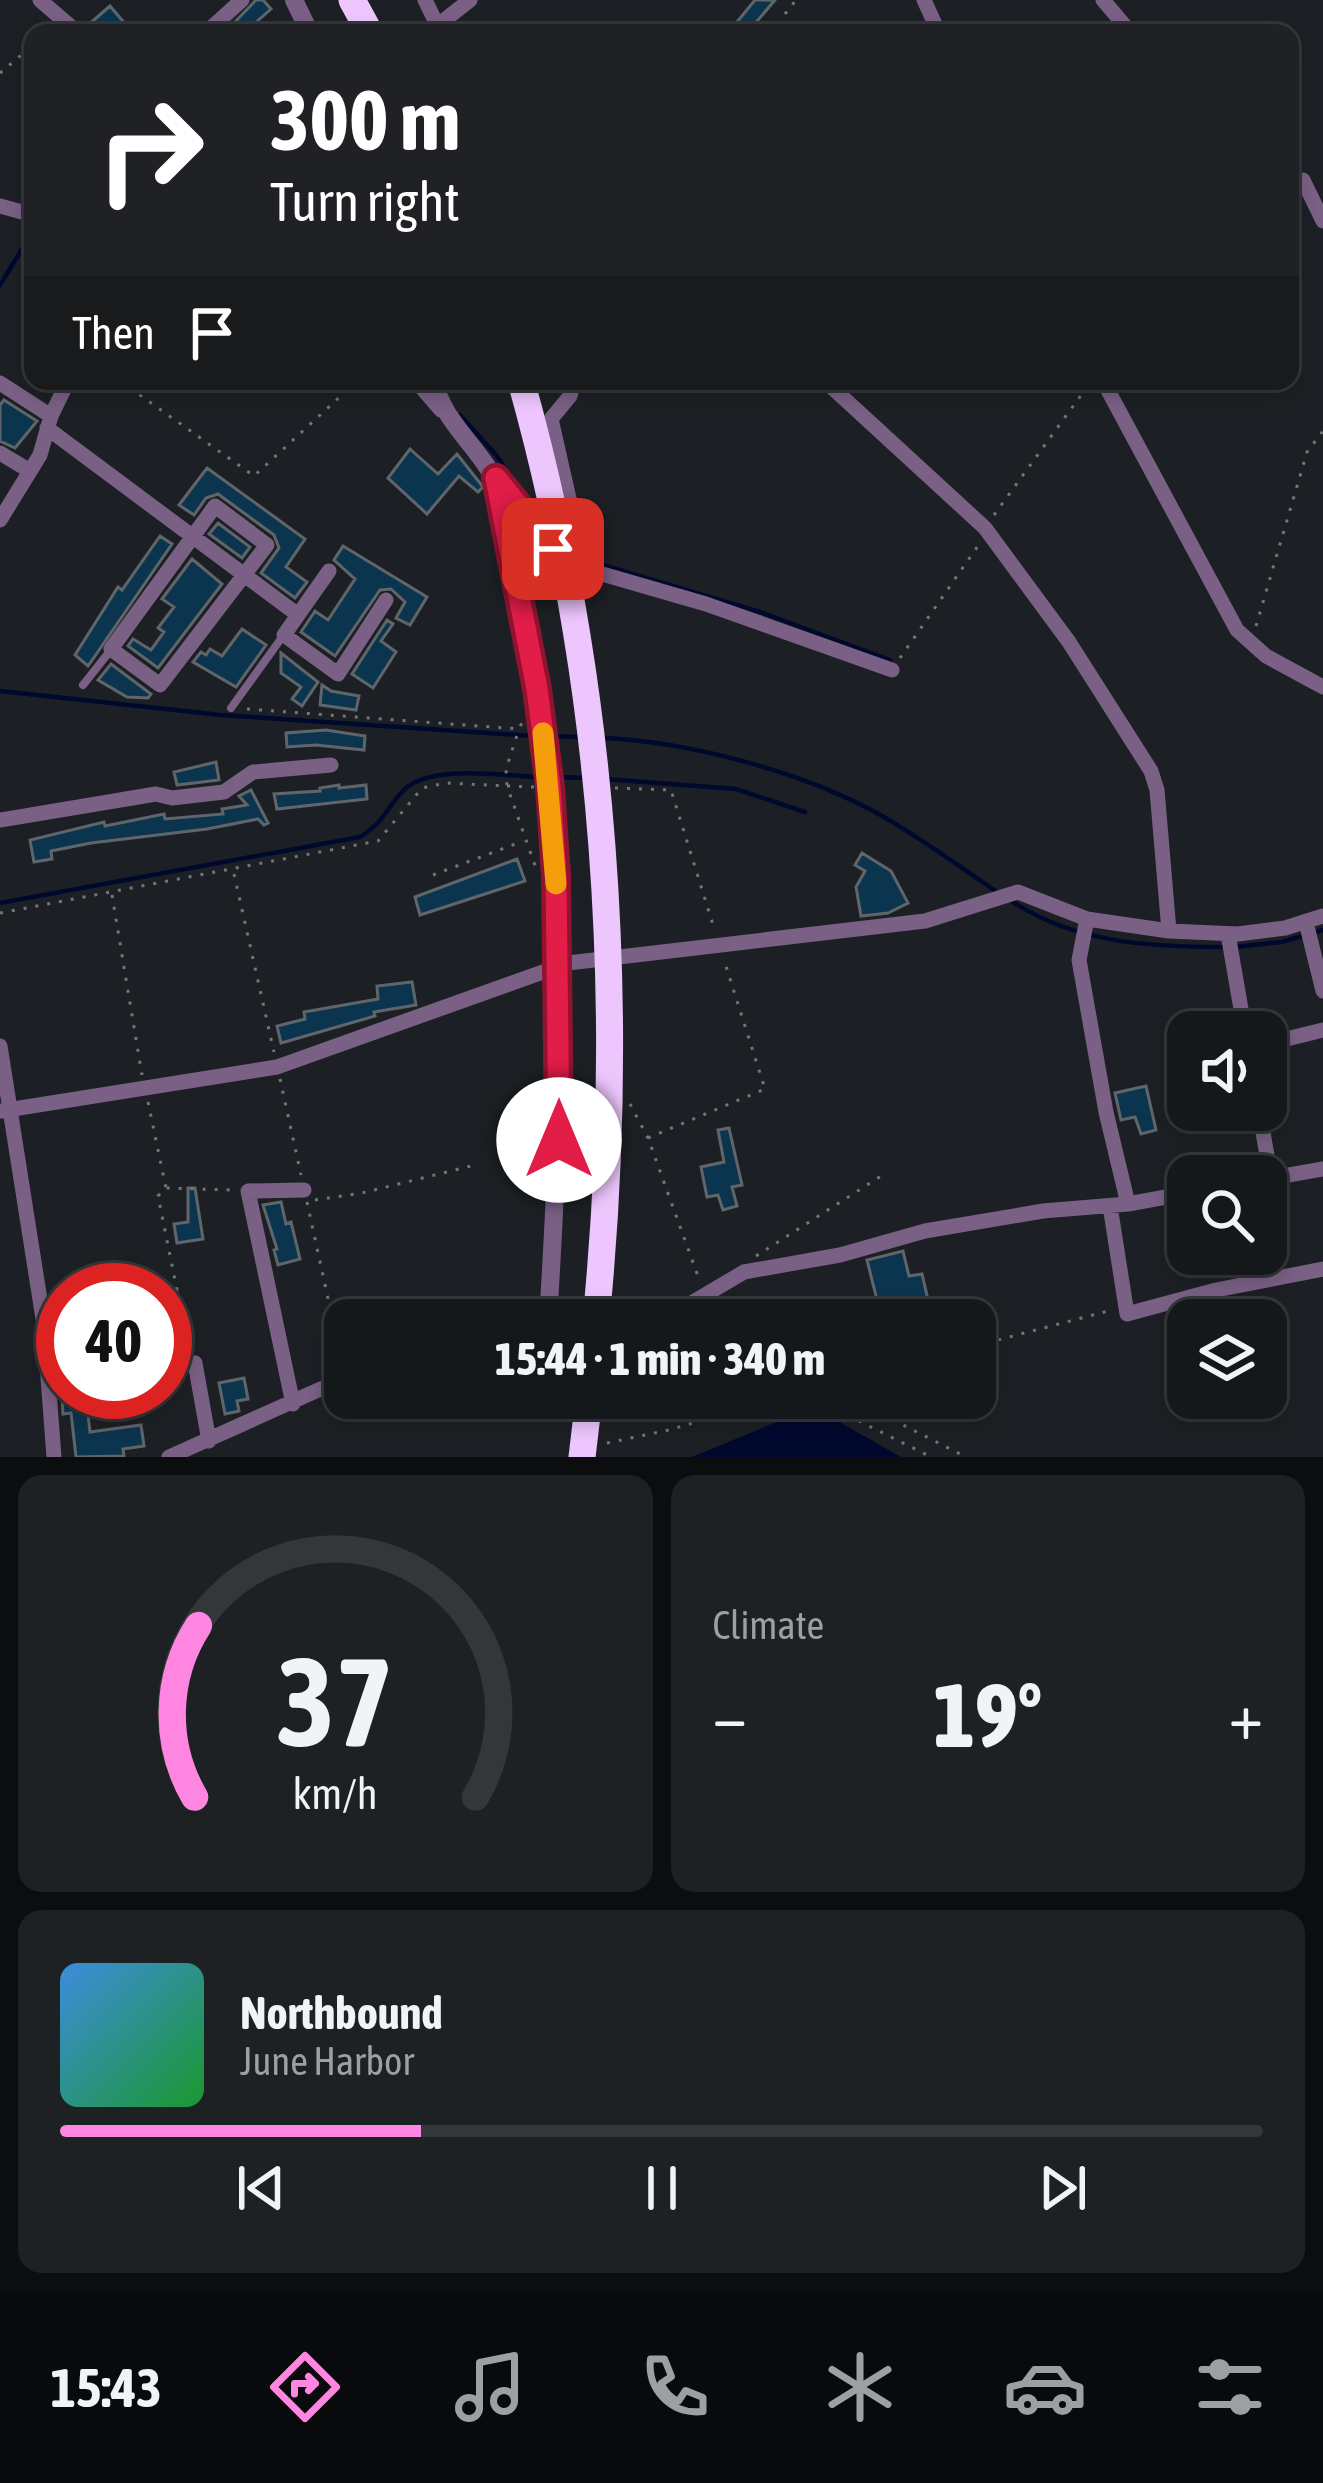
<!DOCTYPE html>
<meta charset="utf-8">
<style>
:root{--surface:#15181b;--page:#1e2124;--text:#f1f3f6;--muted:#9da0a3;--line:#34373a;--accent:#fe86e1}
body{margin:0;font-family:"Asap Condensed",sans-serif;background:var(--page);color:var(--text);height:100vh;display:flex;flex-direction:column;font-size:45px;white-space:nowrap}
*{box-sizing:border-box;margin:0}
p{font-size:39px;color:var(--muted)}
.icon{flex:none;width:66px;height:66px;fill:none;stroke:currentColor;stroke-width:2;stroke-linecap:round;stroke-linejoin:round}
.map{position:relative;height:1457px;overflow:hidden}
.side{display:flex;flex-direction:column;gap:18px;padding:18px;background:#0c0d0f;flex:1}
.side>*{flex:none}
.banner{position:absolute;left:24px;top:24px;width:1275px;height:366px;border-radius:24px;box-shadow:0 6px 18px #0003,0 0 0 3px var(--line);background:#202124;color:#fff;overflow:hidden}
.controls{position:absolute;left:1167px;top:1011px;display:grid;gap:24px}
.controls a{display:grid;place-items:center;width:120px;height:120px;border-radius:24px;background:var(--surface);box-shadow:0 6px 18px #0003,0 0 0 3px var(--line);font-size:60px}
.speed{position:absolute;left:36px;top:1263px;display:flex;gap:24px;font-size:60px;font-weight:700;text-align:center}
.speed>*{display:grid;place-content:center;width:156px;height:156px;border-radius:50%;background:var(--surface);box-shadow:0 6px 18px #0003,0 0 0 3px var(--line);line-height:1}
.speed .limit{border:18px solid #d22;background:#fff;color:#111}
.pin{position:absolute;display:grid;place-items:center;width:102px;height:102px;color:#fff;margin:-51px;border-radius:24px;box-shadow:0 6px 18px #0006}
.me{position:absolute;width:132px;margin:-66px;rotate:0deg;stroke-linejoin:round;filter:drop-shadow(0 0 9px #0008)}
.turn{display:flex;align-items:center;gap:42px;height:252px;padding:0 48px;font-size:54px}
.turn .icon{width:156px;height:156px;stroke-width:2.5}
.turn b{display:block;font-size:84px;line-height:102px}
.then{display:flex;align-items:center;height:114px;padding:0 48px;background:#0003;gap:24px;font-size:45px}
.big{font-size:90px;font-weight:800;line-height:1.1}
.side .card{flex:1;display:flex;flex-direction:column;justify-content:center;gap:18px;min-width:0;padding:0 42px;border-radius:24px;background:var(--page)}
.side .dial{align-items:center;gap:0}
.dial svg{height:312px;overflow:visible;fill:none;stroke:var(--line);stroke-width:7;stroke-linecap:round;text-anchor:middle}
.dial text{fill:var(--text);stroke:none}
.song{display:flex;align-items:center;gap:36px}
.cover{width:144px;height:144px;border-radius:18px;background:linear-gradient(135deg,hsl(210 70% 55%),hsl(130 70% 35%))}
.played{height:12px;border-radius:6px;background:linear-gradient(90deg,var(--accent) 30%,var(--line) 30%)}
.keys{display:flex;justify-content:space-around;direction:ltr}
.heat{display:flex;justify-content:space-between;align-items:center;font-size:66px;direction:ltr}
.side .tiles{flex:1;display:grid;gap:18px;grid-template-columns:1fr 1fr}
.card:last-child{grid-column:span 2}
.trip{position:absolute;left:324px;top:1299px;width:672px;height:120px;border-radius:24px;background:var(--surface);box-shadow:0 6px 18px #0003,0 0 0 3px var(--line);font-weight:800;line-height:120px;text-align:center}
.menu{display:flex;height:192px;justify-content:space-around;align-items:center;background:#080a0b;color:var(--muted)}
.menu .icon{width:84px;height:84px}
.menu .current{color:var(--accent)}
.menu b{font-size:54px;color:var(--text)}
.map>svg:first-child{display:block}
</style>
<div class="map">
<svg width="1323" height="1457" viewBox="0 0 1323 1457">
<rect width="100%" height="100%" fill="#1c2024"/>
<path fill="#00082e" d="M813,1407L901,1457H692Z"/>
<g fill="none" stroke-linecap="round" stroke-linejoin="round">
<path stroke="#00082e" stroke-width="4.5" d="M0,285L33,231
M460,415L496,455L541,519
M596,563L763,613L890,660
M0,691L221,715L533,736
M553,736L580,737
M604,738C690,742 802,772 877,813C920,837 960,867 1000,894
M557,777L588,778
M605,779L736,789L805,812
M1010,900C1073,943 1149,947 1223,947
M0,903L360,837C388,819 385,808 405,789C431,765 501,775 535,777
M1235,947L1282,942L1323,930"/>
</g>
<path fill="#0b344e" stroke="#60656a" stroke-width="3" d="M256,0H263L271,9L244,33L234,23Z
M755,0H775L747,33H738L732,28Z
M110,6L133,33H90L87,26Z
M4,400L37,421L15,448L0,441V405Z
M410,449L438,474L457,454L483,487L478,492L459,476L427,514L388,478Z
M207,468L305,539L286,567L307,582L295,598L261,573L279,548L274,535L218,494L206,498L194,515L179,505Z
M218,523L250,547L242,558L209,534Z
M160,536L172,544L88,666L75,655L118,587L122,590Z
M343,546L427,597L410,625L396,618L405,602L391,589L380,590L335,656L301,632L315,611L328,620L355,579L334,560Z
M192,559L222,584L158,668L128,646L133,639L151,650L164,632L158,628L174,607L162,599Z
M387,620L393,624L381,641L396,652L373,688L352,674Z
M242,629L266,645L236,687L193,662L201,652L206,655L210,649L222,656Z
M281,653L318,682L302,706L292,699L301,687L281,673Z
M111,664L151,694L148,698L127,697L98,680Z
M322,685L331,691L359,696L356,710L320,705Z
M326,730L365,736L364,750L316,745L287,747L286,733Z
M216,762L219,780L177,785L174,772Z
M339,785V788L366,785L367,799L277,809L274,794L320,791V788Z
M251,790L268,823L264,825L258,819L207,829L91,843L51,851L52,859L34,862L30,840L104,822L105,826L164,814L165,819L223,814L222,809L247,805L239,796Z
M862,853L891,871L908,903L888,913L861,916L856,887L865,871L855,865Z
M517,859L525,881L420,915L415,897Z
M412,982L416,1005L374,1012L375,1016L281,1043L277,1026L305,1019L304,1012L378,999L377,986Z
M1146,1086L1156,1130L1141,1134L1135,1117L1121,1120L1115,1093Z
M729,1128L742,1185L732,1187L737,1206L723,1210L718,1195L707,1197L701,1167L724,1162L718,1130Z
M188,1188H195L203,1239L177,1243L174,1224L188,1222Z
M281,1202L286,1224L291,1222L300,1259L278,1265L274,1250L277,1249L263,1205Z
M903,1251L909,1276L922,1274L928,1300L921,1302L925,1320H882L867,1260Z
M244,1378L248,1399L237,1401L239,1411L225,1414L219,1383Z
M86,1397L90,1432L141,1425L144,1446L123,1449L124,1456L76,1457L71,1413L63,1414L62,1398Z"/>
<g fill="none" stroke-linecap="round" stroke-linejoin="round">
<path stroke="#727579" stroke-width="3" stroke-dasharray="3 9" stroke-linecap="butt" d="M785,14L796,0
M0,73L33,45
M120,381L254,476L357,381
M994,515L1087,387
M1256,626L1307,452L1323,431
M900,658L980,543
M247,709L519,729L524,718
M534,787L507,786L537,871
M615,788L671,790L714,928
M234,874L274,1052
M433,875L523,841
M112,895L142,1075
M0,913L378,841L422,788L446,783L507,786L506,769L519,729
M280,1079L301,1175
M148,1102L166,1188
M630,1104L648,1138L699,1279
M648,1138L765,1089L724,960
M315,1200L362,1193L471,1166
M307,1202L342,1363
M756,1256L881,1176
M165,1292L177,1290L158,1196L166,1188L231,1190
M975,1346L1112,1310
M831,1398L857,1420L931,1457
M850,1398L966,1457
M607,1443L669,1430L779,1398"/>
<path stroke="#7a6085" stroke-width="8" d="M83,685L110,651
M231,708L283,636"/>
<path stroke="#7a6085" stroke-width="15" d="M40,0L78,33
M425,0L441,33
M924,0L939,33
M1103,0L1131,33
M212,33L211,28L242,0
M428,33L470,0
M1290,188L1303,180L1323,221
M0,206L33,215
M416,381L441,410
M574,381L570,396L551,419L585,569L706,604L892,670
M825,381L985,528L1069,642L1151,771L1157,790L1169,931
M1103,381L1237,630L1266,656L1323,687
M0,383L51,416
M47,428L298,615
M0,453L30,471
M498,481L560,553
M215,506L267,545L160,685L111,649Z
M0,520L40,455L51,416L68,381
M329,571L284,635L338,674L386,600
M0,820L156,794L172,798L224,792L253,772L331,765
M1087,919L1079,960L1106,1112L1128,1204
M1306,922L1323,991
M1228,934L1245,1032
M1266,1044L1323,1030
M0,1046L44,1325L54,1457
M1259,1110L1271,1178
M0,1111L277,1067L568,963L925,921L1018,892L1087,919L1169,931L1238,934L1285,928L1323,916
M1266,1179L1323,1169
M1110,1206L1127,1314L1216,1290L1323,1269
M634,1320L683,1308L744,1272L840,1255L925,1231L1043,1211L1128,1204L1188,1193
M195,1363L209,1441
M293,1404L248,1191L304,1190
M169,1457L345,1378"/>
<path stroke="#7a6085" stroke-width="18" d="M294,0L310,33
M434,381C444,427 487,451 501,495C519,593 541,692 550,792C566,968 559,1144 548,1320"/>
<path stroke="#edc6fd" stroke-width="27" d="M352,0L370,33"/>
<path stroke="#edc6fd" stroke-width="27" d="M521,381C606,684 627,1007 596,1320
M582,1457L589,1398"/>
</g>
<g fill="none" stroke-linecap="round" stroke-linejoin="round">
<g stroke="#92132f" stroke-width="30">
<path id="route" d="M553,549L496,478L537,689L550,787L556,876L559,1140"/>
</g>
<use href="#route" stroke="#e11d48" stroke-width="21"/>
<path stroke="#f59e0b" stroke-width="21" d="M543,733L556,884"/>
</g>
</svg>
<div class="controls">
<a><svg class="icon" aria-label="sound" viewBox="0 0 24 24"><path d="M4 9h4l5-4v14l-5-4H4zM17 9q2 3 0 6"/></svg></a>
<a><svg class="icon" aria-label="search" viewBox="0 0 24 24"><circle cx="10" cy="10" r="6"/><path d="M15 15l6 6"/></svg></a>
<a><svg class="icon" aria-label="layers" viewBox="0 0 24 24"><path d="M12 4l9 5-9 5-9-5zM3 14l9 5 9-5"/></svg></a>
</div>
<div class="speed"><div class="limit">40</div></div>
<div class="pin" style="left:553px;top:549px;background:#d93025"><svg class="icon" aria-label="arrive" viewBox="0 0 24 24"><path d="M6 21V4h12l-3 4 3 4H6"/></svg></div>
<svg class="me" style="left:559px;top:1140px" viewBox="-20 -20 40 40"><circle r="19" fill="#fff"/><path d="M0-13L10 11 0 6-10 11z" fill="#e11d48"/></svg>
<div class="trip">15:44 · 1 min · 340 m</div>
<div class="banner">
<div class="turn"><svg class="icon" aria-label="right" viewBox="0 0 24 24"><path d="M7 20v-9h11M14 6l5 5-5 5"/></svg><div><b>300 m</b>Turn right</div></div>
<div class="then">Then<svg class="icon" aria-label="arrive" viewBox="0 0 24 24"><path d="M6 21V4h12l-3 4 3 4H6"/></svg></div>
</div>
</div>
<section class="side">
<div class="tiles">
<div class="card dial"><svg viewBox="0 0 100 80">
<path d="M14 69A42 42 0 1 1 86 69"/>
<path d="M14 69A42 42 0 0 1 15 25" stroke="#fe86e1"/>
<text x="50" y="56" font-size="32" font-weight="700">37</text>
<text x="50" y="72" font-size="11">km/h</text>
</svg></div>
<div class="card"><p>Climate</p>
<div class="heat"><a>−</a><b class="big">19°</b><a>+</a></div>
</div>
<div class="card">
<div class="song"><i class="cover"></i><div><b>Northbound</b><p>June Harbor</p></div></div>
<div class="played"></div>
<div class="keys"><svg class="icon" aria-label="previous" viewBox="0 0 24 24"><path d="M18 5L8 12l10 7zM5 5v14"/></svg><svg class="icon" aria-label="pause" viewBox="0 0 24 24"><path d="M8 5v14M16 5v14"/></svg><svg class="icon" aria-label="next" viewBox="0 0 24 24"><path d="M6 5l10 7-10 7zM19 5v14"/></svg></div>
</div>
</div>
</section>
<nav class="menu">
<b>15:43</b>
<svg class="icon current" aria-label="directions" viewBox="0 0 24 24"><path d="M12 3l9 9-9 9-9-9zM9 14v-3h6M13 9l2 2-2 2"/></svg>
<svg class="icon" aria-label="music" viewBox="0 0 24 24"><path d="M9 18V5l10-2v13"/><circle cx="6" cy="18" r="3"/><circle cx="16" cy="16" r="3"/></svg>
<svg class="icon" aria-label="phone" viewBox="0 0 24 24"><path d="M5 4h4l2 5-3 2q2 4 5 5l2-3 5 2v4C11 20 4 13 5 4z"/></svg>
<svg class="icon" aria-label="climate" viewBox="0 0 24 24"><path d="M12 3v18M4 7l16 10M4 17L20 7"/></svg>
<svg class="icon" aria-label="car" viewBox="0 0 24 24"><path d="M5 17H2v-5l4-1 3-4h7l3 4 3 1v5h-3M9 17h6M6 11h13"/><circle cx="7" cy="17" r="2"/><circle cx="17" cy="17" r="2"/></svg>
<svg class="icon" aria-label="filters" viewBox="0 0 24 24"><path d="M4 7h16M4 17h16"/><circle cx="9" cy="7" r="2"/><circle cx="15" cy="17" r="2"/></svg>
</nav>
